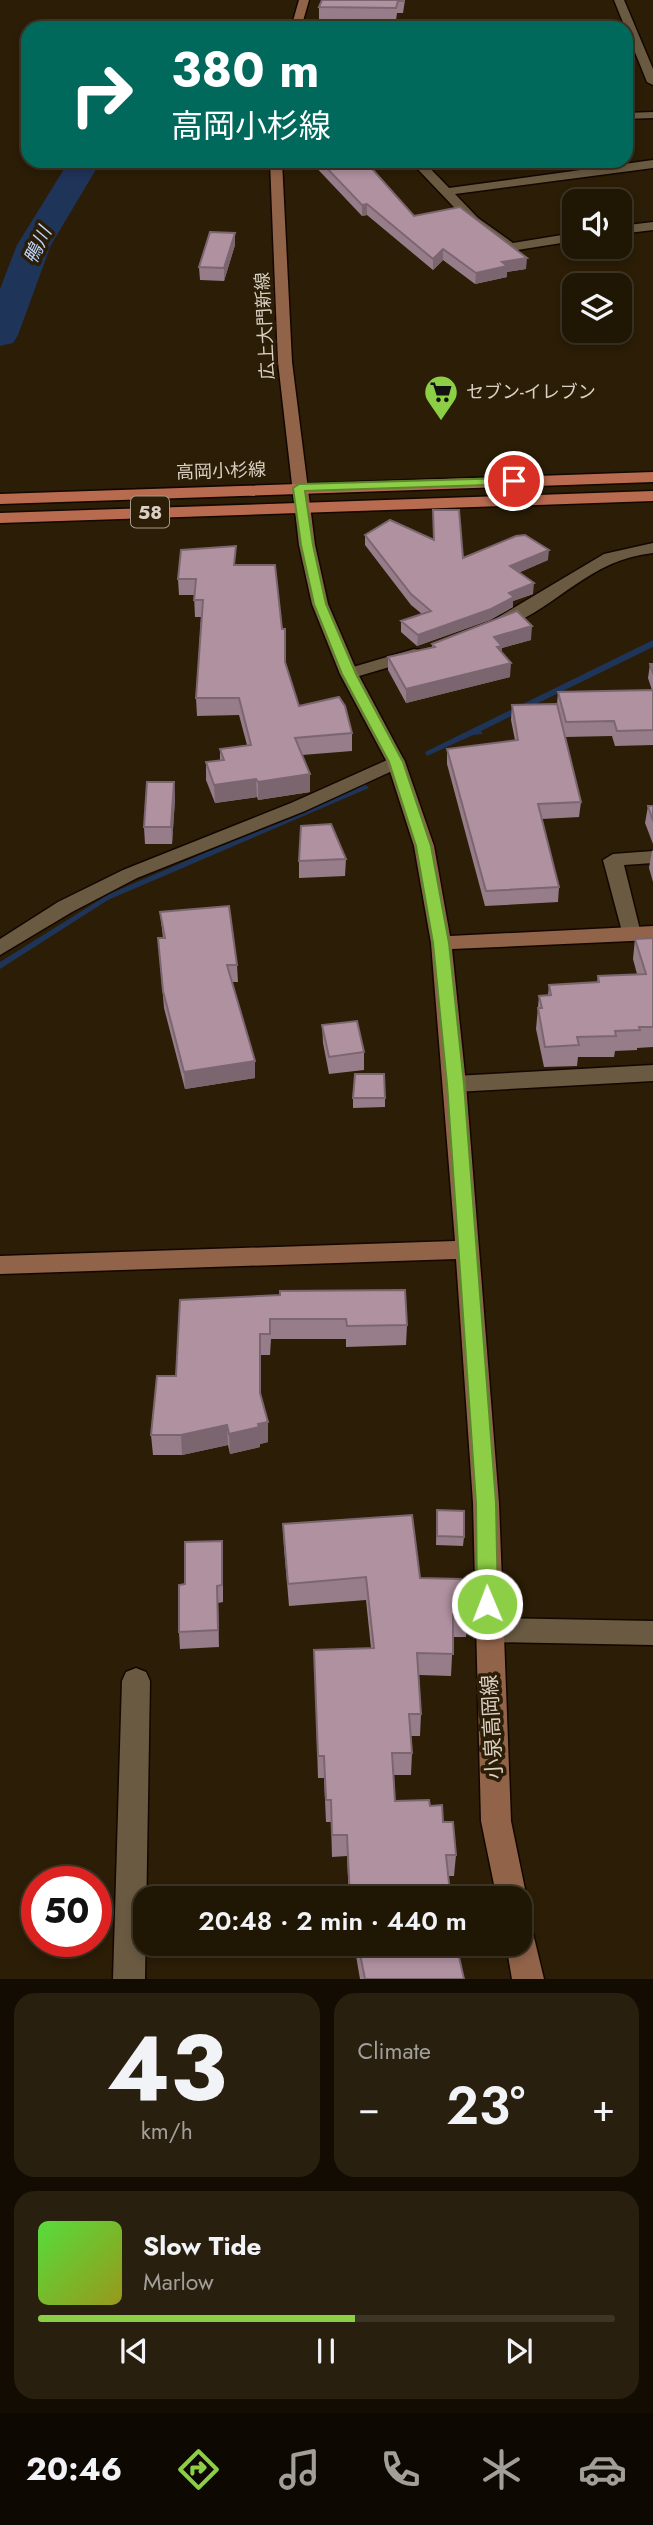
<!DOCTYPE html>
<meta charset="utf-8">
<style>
:root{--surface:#201604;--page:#281f0e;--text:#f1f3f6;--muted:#a29f9a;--line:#3d3526;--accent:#8cce45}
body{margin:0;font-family:Jost,"Noto Sans JP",sans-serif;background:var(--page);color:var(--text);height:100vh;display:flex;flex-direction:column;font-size:26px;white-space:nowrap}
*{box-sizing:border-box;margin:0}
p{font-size:23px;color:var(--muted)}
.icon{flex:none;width:38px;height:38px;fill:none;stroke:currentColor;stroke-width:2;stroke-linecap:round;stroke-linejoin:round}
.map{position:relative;height:1979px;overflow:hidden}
.sheet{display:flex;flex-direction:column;gap:14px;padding:14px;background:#120c02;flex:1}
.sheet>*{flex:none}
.banner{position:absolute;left:21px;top:21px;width:612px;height:147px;border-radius:21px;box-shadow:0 4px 10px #0003,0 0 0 2px var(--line);background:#00695c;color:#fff;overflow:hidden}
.controls{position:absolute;left:562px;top:189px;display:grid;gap:14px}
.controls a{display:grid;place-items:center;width:70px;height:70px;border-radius:14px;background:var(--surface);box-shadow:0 4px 10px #0003,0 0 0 2px var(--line);font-size:35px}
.speed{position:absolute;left:21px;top:1866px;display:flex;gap:14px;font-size:35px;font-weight:700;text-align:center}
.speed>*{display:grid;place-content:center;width:91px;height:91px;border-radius:50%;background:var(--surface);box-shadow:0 4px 10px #0003,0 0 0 2px var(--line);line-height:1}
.speed .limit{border:10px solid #d22;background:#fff;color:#111}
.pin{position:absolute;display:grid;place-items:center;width:60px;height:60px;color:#fff;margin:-30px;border:4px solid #fff;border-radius:50%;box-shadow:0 2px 7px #0007}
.me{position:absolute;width:77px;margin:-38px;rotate:359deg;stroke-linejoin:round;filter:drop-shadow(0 0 5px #0008)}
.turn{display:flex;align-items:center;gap:24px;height:147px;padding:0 35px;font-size:32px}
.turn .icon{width:91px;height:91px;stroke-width:2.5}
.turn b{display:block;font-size:49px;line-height:60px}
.big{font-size:52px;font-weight:600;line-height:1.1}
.sheet .tile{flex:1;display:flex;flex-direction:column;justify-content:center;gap:10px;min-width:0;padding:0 24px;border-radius:21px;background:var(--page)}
.sheet .dial{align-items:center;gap:0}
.dial b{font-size:91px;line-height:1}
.song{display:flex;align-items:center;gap:21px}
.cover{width:84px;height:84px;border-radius:10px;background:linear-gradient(135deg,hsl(110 70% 55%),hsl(60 70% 35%))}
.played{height:7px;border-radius:4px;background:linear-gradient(90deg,var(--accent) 55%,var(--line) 55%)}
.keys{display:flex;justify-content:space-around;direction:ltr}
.heat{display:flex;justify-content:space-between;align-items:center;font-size:38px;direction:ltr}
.sheet .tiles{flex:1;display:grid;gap:14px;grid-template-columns:1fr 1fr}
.tile:last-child{grid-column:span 2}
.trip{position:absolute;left:133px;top:1886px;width:399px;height:70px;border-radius:21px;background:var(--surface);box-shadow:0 4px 10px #0003,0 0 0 2px var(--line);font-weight:600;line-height:70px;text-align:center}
.menu{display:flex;height:112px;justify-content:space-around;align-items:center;background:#0d0902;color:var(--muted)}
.menu .icon{width:49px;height:49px}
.menu .active{color:var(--accent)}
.menu b{font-size:32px;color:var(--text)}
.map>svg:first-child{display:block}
</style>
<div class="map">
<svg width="653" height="1979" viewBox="0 0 653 1979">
<rect width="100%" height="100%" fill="#2b1d06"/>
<path fill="#1f3459" d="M79,161H91L47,234L33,268L39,271H33L24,294L6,293L16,270L7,269L28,243Z
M653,640V647L481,731L483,734L473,735L427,756L425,752Z
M365,784L369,788L108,900L0,969V962L109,894Z"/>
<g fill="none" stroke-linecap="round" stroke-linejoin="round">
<path stroke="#1f3459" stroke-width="6" d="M0,308L9,306"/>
<path fill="#1f3459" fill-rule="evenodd" d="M69,161H101L51,245L18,335L13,343L0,346V289L17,245Z"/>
<g stroke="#130700" stroke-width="3">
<path id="street" d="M614,0H624L653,69V85L647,82Z
M296,24L408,25L413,28H291Z
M653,112V118L626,119V113Z
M653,160V168L455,194L478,218L513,243L574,233V241L511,251L470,224L410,161H423L449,188Z
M653,222V230L620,234V226Z
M653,543V553C584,560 553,615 494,630L485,625L604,554Z
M414,649L420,650L423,654L420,658L349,679L340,674L343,670Z
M396,756L403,758L405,762L403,766L305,811L137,878L72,912L0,955V939L58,902L123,870L291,803Z
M653,851V863L624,865L641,934L631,941L624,939L603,860L613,854Z
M653,1065V1081L455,1092L447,1089L444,1084L447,1079L455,1076Z
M488,1618L653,1621V1645L488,1642L478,1639L474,1630L478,1621Z
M136,1668L146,1672L150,1681L145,1979H113L122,1681L126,1672Z"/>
</g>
<g stroke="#130700" stroke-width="3">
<path id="secondary" d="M299,0H309L301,28H291Z
M270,161H282L292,362L315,545L328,604L358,674L405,762L434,846L450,936L653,926V940L452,949L466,1084L499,1503L511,1821L527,1899L520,1911V1899H497L481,1821L473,1503L456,1259L0,1274V1256L455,1241L431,943L414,846L387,762L340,674L312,604L299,545L278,362Z
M520,1920L531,1925L544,1979H512L506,1944H520Z"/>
</g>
<g stroke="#130700" stroke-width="3">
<path id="primary" d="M653,472V482L0,504V494Z
M653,491V501L0,523V513Z"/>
</g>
<use href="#street" fill="#6a5a42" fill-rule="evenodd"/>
<use href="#secondary" fill="#916349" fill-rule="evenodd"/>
<use href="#primary" fill="#b96b50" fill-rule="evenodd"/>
</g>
<path fill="#977d8a" d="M405,0L403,13H397L396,20L319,19V7Z
M310,161H365L414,216L526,269L507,272V277L475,284L443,260L433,270L367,215L362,216Z
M235,233V245L224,281L200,280L199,267Z
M433,510L463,558L548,560L518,573L533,594L513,601V607L490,620L417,646L401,632V621L422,614L411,605L365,545V535L433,539Z
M236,565L285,664L299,706L352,733V751L302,755L310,774V792L258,800L257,797L215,803L206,780V762L220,760V749L247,745L239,715L197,716L196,698L201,617H195L194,595H179L178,579Z
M531,640L502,648L501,652L510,677L406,703L388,670V657L432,647V644Z
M650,664H653V745L615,746L612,736L565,737L581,802L579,817L542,819L559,887L558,902L485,906L447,764V749L515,740L511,720L512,705L557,704L558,692L652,690L648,678Z
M174,782L175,799L172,844H145L144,827Z
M648,806H653V844L645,823Z
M653,850V882L649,868L652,851Z
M346,859L345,876L299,878V861Z
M160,912L237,965L238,982H232L255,1078L185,1089L164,1008L158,938H163Z
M653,938V1047L637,1048V1050L615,1051L614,1057H578L577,1066L544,1067L536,1029L539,996L548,995L549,985L597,982L598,976L637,974L633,959L635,939Z
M322,1025L364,1052V1070L329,1074L323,1043Z
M353,1098H385V1107L353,1108Z
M180,1300L407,1325L406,1345L346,1347V1339H271L270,1355H260V1396L268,1422V1442L260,1444V1447L230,1454L228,1445L182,1455H153L151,1435L176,1376Z
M437,1510L464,1537L463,1546L436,1545Z
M283,1524L420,1578L462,1586L468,1615L466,1637H453L451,1676L419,1675L421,1714L420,1736H411L412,1753L411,1775H394L395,1801L430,1806L443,1822L456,1855L454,1876H448L449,1899H349L347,1856L332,1857L331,1822H326L324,1778H318L314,1650L371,1648L366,1600L289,1606L284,1547Z
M223,1558V1602L218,1603L219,1647L180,1649L179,1632L185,1584Z
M354,1944H456L464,1979H360Z"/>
<path fill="#7b6670" d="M367,204V215L362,216V205Z
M235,233V245L224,281V268Z
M443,249V260L433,270V259Z
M527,258L526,269L507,272V277L475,284L476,273L502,262Z
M549,550L548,560L509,577L510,566Z
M534,583L533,594L513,601V607L490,620L417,646L418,635L509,593Z
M532,626L531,640L502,648L501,660L494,637Z
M511,663L510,677L406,703V689Z
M310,774V792L258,800V782Z
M256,779L257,797L215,803L214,785Z
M174,782L175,799L172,844L171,827Z
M255,1061V1078L185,1089L184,1072Z
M268,1422V1442L260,1444V1447L230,1454L229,1434Z
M227,1425L228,1445L182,1455L181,1435Z
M217,1586L218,1603L219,1647L218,1630Z"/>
<path fill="#b091a0" stroke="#7b6670" stroke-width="2" d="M322,0H403V1H398L396,8L319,7Z
M320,161H365L414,216L460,207L527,258L502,262L507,266L476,273L443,249L433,259L367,204L362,205Z
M210,232L235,233L224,268L199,267Z
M433,510H459L463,558L516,536L525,535L549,550L510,566L534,583L509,593L514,597L491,609L418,635L401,621L431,611L411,594L365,535L390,520L434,540Z
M236,546L234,565H275L282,629H285V662L299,706L339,697L345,706L352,733L295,738L310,774L258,782L256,779L214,785L206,762L224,760L220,749L251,745L239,698H196L203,600H194L196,579H178L181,550Z
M517,611L532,626L494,637L502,646L497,647L511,663L406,689L388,657L435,647L432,644Z
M650,664H653V674Z
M653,690V730L617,731L614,721L566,722L558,692Z
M557,704L581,802L538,804L559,887L486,891L447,749L518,740L512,705Z
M147,782H174L171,827H144Z
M648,806H653V821Z
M331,824L346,859L299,861L301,826Z
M229,906L237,965H227L255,1061L184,1072L163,991L158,938H165L160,912Z
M653,938V1027H639L640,1030L615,1031L616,1036L577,1037L579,1045L545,1047L538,1008H542L539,996L551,995L549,985L599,982L598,976L646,974L635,939Z
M357,1021L364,1052L329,1057L322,1025Z
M355,1074H384L385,1098H353Z
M405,1290L407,1325L347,1326L346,1319H270V1334H260V1393L268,1422L258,1424L259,1427L229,1434L227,1425L181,1435H151L157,1376H176L180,1300L280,1295V1291Z
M437,1510L464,1511V1537L437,1536Z
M412,1515L420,1578L461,1579L462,1586H468V1615L453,1614V1654L417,1653L421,1714H409L412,1753H392L395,1801L429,1800L430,1806L442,1805L443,1822H453L456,1855H446L450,1893H444L445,1899H350L347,1835H332L331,1800H326L324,1756H318L314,1650L374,1648L366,1577L288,1584L283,1524Z
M222,1541V1585L217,1586L218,1630L179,1632V1585L185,1584V1542Z
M358,1944H456L464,1979H365Z"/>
<path fill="#8cce45" stroke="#5b862d" stroke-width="2" d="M514,478L520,481L518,484L305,491L313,545L326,604L356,674L403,762L431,846L449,943L464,1084L496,1503L498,1604L495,1611L487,1614L480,1611L477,1604L476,1503L447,1084L433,943L416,846L389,762L342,674L314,604L301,545L293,488L299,484Z"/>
<defs>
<g id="supermarket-pin" transform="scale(1.75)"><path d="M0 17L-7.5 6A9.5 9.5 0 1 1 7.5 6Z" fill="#8cce45" stroke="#2b1d06"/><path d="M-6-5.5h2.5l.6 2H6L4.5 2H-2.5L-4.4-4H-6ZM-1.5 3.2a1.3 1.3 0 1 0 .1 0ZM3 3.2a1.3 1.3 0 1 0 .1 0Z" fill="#111"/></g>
</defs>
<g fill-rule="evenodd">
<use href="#supermarket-pin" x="441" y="392"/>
</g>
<g text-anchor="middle" stroke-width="7" stroke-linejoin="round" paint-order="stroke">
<g font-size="18" fill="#dad0c3" stroke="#2b1d06">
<text transform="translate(265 326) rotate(-93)" y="6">広上大門新線</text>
<text transform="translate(221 471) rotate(-2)" y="6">高岡小杉線</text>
</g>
<g font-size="18" fill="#dad0c3" stroke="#2b1d06" text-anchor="start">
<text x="466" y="398">セブン-イレブン</text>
</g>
<g font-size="19" font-style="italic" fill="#bdd5fc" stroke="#2b1d06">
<text transform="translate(37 245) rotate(-64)" y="7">鴨川</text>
</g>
<rect fill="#2b1d06" stroke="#a69a8a" stroke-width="2" x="131" y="496.5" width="38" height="31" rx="5"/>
<g font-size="19" font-weight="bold" fill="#dad0c3">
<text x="150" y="519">58</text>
</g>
<g font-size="21" fill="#dad0c3" stroke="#2b1d06">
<text transform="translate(492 1727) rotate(-93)" y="7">小泉高岡線</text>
</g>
</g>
</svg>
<div class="controls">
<a><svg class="icon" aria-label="sound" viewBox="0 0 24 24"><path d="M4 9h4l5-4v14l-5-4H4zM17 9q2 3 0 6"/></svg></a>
<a><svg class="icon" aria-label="layers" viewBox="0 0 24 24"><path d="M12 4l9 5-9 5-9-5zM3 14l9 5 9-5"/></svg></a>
</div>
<div class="speed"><div class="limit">50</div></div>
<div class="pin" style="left:514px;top:481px;background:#d93025"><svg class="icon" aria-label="arrive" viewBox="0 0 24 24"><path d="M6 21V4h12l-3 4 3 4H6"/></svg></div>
<svg class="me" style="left:487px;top:1604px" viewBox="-20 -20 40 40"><circle r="17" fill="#8cce45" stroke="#fff" stroke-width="3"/><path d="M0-11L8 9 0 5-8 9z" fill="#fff"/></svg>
<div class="trip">20:48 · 2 min · 440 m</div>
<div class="banner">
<div class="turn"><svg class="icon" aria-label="right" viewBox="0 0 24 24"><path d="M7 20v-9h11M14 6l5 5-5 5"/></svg><div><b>380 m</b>高岡小杉線</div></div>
</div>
</div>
<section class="sheet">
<div class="tiles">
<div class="tile dial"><b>43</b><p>km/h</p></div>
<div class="tile"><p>Climate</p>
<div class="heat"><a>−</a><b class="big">23°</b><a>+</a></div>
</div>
<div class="tile">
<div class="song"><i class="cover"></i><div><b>Slow Tide</b><p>Marlow</p></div></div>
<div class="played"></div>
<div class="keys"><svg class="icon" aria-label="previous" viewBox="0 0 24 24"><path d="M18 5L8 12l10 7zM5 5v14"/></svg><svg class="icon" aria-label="pause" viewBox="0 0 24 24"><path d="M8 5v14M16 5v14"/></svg><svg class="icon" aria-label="next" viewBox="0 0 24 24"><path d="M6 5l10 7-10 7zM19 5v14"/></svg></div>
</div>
</div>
</section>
<nav class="menu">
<b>20:46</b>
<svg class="icon active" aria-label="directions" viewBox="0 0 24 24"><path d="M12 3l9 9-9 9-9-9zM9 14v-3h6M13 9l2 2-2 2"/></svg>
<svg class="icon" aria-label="music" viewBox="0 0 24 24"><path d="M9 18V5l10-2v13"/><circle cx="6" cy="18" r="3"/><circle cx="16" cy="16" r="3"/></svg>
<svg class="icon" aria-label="phone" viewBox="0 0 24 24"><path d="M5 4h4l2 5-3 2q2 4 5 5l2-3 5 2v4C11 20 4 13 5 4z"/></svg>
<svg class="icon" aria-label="climate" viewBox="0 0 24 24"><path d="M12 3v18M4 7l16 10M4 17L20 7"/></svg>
<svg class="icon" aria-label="car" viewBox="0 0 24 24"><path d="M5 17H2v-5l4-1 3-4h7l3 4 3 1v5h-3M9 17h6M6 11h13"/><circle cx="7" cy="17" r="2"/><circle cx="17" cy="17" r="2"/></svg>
</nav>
